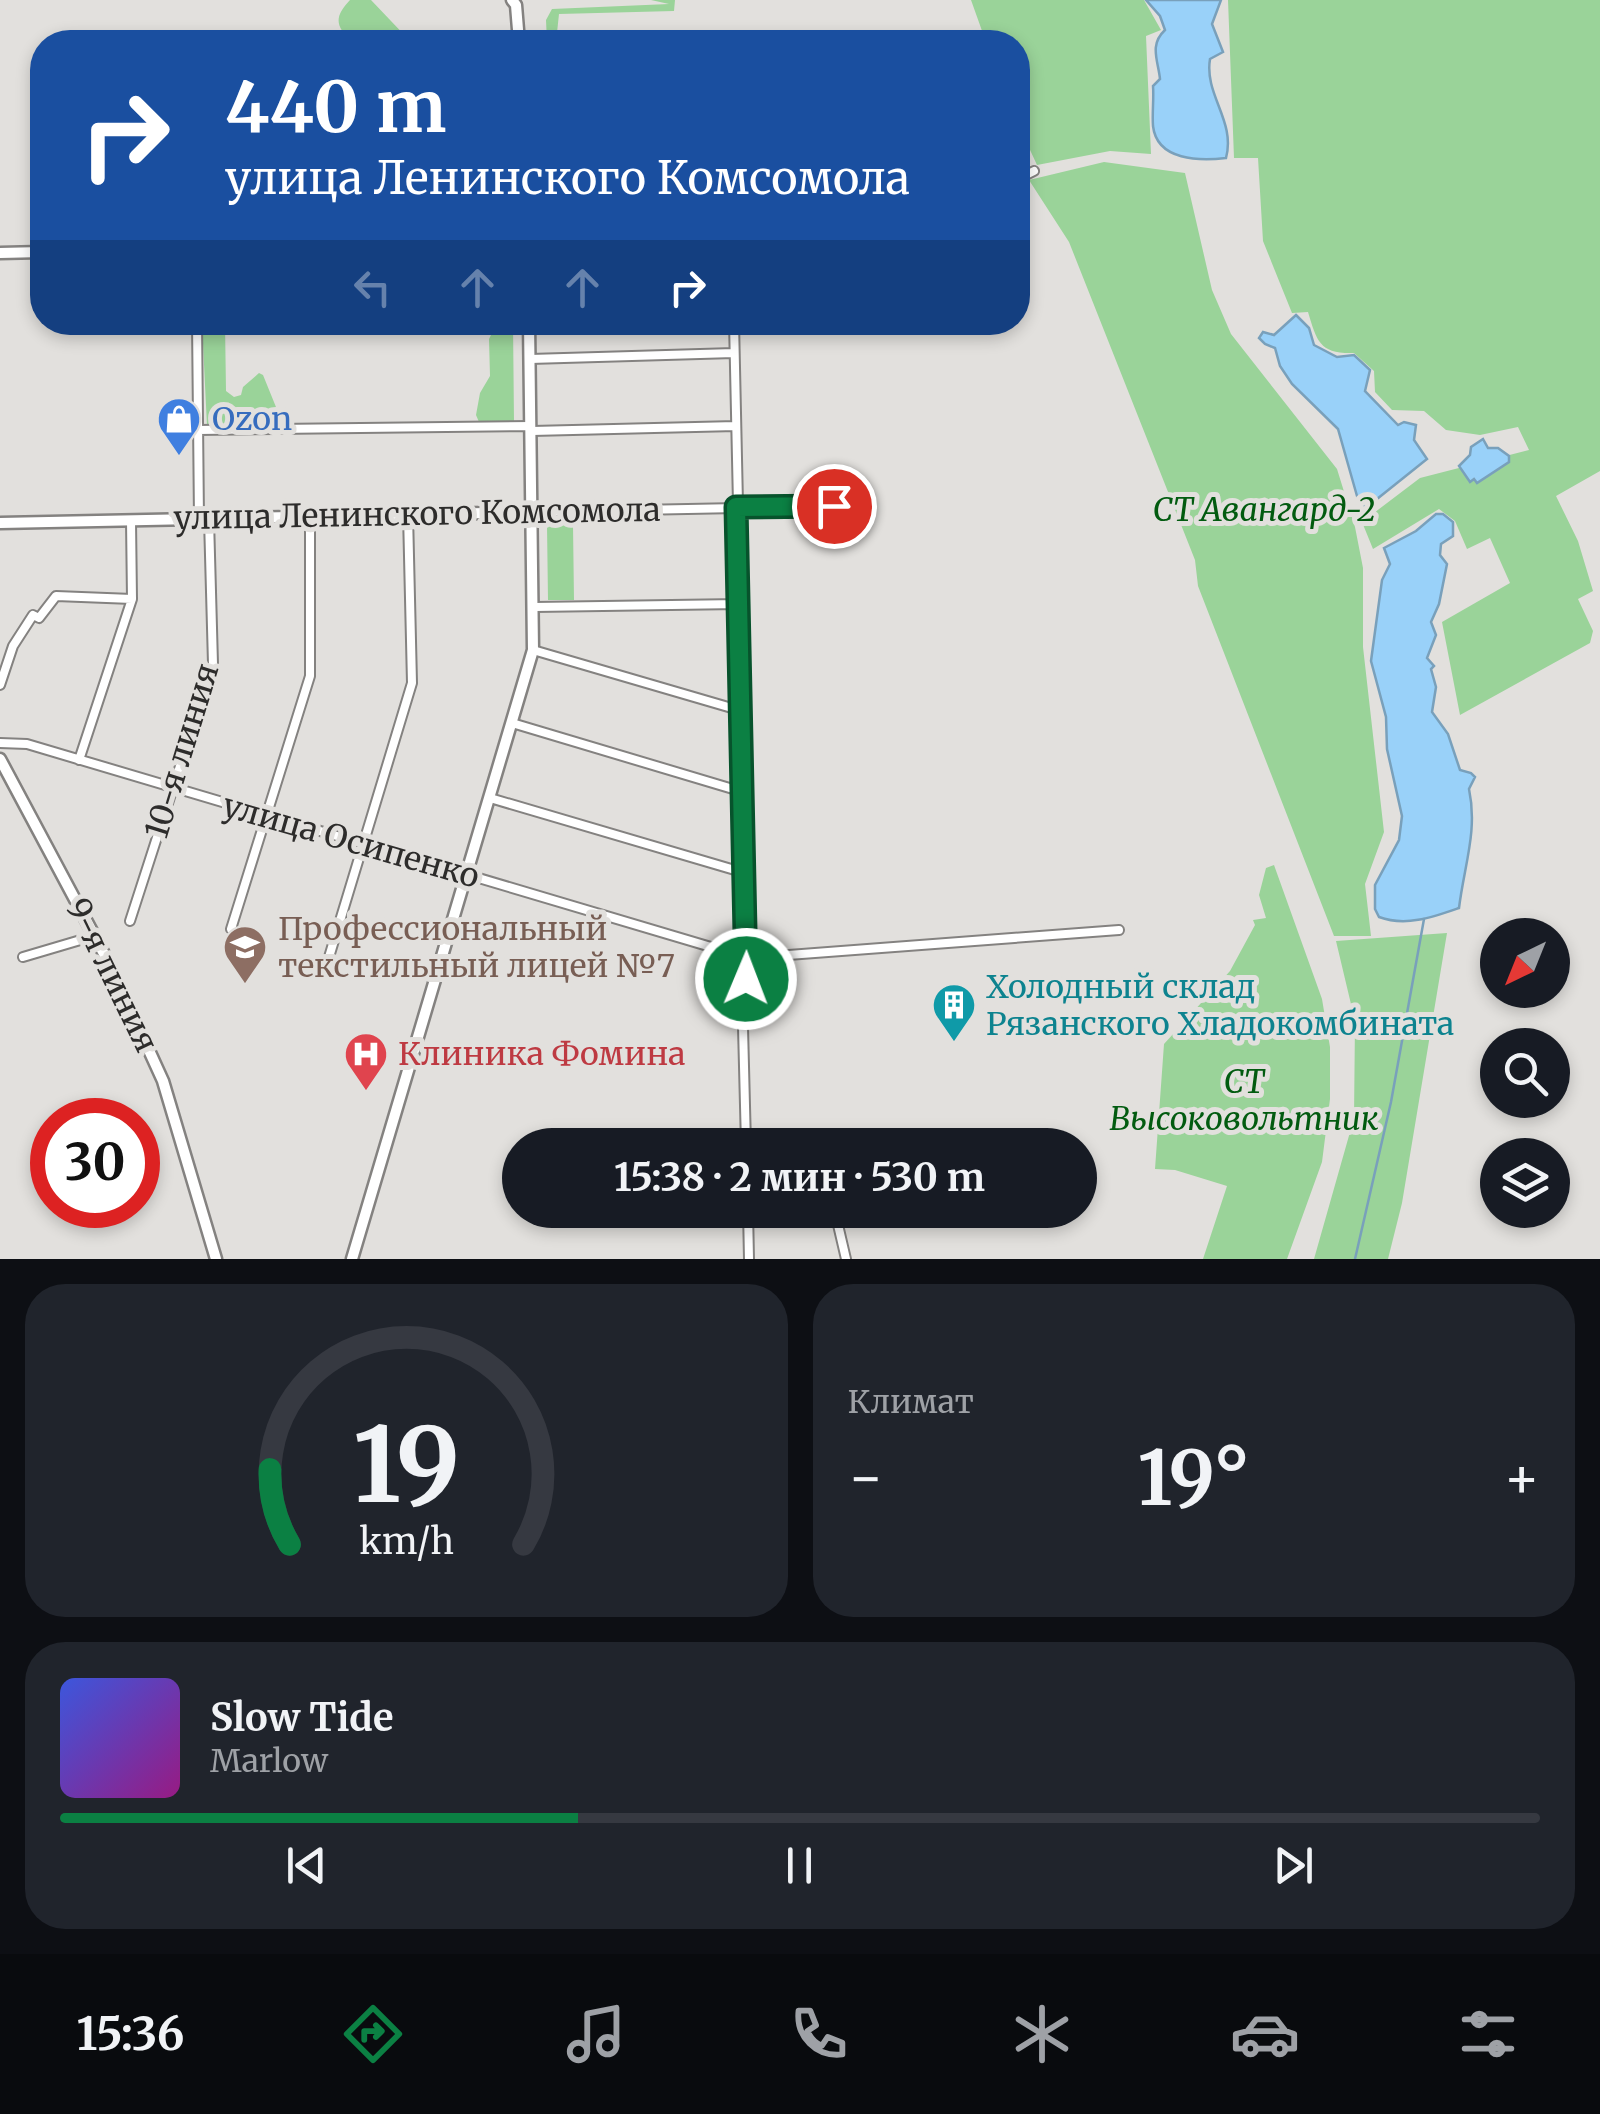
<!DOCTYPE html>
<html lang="ru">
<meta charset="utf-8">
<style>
:root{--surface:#171b24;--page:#20242c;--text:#f1f3f6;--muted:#9ea1a6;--line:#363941;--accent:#0b8043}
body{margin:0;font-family:Merriweather,serif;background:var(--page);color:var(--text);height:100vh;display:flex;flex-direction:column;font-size:38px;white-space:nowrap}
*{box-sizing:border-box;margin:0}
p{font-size:32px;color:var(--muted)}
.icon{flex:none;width:55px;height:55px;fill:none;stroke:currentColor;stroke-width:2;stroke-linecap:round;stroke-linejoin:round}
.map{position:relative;height:1259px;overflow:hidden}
.panel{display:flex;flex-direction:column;gap:25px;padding:25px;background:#0d0f14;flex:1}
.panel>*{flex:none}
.top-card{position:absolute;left:30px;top:30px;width:1000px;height:305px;border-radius:40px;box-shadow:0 5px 15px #0003;background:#1a4fa0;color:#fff;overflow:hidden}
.needle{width:65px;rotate:223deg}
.buttons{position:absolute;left:1480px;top:918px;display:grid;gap:20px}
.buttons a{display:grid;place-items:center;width:90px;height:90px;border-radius:50%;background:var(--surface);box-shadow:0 5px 15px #0003;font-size:50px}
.speed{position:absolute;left:30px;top:1098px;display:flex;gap:20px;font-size:50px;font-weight:700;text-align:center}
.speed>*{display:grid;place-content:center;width:130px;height:130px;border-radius:50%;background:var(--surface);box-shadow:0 5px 15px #0003;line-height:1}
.speed .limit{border:15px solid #d22;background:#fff;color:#111}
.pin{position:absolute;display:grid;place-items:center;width:85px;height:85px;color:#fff;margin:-42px;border:5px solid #fff;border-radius:50%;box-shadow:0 2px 10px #0007}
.me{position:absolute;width:110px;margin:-55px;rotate:1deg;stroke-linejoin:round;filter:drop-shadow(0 0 8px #0008)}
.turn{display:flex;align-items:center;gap:35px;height:210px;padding:0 30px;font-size:45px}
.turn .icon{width:130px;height:130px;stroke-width:2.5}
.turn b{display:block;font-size:70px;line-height:85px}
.lanes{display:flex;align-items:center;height:95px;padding:0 30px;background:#0003;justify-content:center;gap:50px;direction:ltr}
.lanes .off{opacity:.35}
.big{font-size:75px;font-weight:700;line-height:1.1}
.panel .tile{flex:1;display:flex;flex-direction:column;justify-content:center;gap:15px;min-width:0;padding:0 35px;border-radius:40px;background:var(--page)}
.panel .dial{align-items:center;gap:0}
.dial svg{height:260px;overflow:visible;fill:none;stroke:var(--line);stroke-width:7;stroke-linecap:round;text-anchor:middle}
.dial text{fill:var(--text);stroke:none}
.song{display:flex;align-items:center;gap:30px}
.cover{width:120px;height:120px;border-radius:15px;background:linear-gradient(135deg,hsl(230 70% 55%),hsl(310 70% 35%))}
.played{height:10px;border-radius:5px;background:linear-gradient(90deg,var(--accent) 35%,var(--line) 35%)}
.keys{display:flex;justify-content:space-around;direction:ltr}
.heat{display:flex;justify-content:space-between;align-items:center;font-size:55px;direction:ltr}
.panel .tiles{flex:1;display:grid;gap:25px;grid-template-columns:1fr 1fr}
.tile:last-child{grid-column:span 2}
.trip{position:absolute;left:502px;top:1128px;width:595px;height:100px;border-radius:50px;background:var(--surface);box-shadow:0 5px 15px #0003;font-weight:700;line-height:100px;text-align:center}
.menu{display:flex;height:160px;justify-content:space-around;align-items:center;background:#090b0e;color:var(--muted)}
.menu .icon{width:70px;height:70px}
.menu .active{color:var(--accent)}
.menu b{font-size:45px;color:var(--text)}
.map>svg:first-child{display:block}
</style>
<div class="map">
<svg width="1600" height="1259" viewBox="0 0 1600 1259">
<rect width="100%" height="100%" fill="#e2e0dd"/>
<path fill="#9ad399" d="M350,0H371L411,42H352C335,26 334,17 350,0Z
M651,0H675L674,11L559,14L556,42H547L546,20L552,9L669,4Z
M971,0H1144L1161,30L1146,36L1151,154L1110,151L1037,165L1018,124V42H986Z
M1228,0H1600V471L1556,496L1578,541L1593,591L1578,599L1593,631L1590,643L1460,715L1442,622L1510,583L1490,538L1467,549L1455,521L1439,509L1373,549L1362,522L1420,478L1529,450L1518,427L1480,435L1446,430L1424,411L1392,410L1375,392L1374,371L1354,353C1320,354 1317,342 1308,312L1292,313L1263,241L1258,158H1234Z
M1104,162L1185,173L1212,290L1231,334L1337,469L1355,527L1363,568V647L1384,832L1365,884L1371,936H1334L1198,586L1195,560L1069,242L1029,180Z
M202,323H225L226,391L234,397L241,395L243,387L259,373L263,375L278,412L273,425L207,426Z
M497,323H513L514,422H479L476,415L480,393L490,376L489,339Z
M547,525H573L574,600H548Z
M1274,865L1322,999L1330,1047V1099L1322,1162L1287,1259H1203L1227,1186L1175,1170L1155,1169L1164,1044L1230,971L1255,925L1253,920L1266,918L1259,895L1266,868Z
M1447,933L1402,1203L1388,1259H1314L1354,1118L1355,1021L1336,941Z"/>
<path fill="#99d1f9" stroke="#79a0bb" stroke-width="2.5" d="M1146,0H1221L1212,24L1223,52L1210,59C1204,95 1236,121 1226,158C1200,161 1157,161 1153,126C1152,113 1154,99 1153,86L1160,79C1158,60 1149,45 1165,30L1160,16Z
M1296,315L1309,328L1314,345L1337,357L1354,355L1370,370L1365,391L1398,425L1404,422L1416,425L1414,440L1427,459L1367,507L1359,503L1338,429L1292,384L1280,366L1275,348L1265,344L1259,338L1263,332L1274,335Z
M1483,439L1488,448H1498L1509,456V462L1477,483L1474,479L1470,482L1459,466L1470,455L1471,447Z
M1436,514H1443L1453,522V536L1441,544L1440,555L1447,564L1439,604L1431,622L1436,635L1427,658L1434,666L1431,669L1436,687L1432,712L1448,734L1460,770L1471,773L1475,777L1469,789C1478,831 1464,866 1459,908C1433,917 1406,927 1379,917L1375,909V885L1399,840L1402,816L1387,749L1386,717L1371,661L1382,580L1390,564L1384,548L1416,531Z"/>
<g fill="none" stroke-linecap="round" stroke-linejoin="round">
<path stroke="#79a0bb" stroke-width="2.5" d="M1355,1259L1391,1102L1424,919"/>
<g stroke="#848280" stroke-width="12">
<path id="street" d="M1018,179L1034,171
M197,322L199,519
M734,322L748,958L743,1027L746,1145
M530,359L734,353
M198,430L531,426
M532,431L736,426
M534,512L834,506
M535,607L739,604
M533,650L742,711
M0,685L13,646L33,615L39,618L56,596L132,599
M512,723L743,792
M0,743L27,744L748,958L1119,930
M79,760L132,599L131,521
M490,798L745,873
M130,921L213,664L209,519
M231,929L310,676V516
M23,957L94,936
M326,967L412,683L408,514
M748,1210L749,1259
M835,1212L846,1259"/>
</g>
<g stroke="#848280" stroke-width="15">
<path id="secondary" d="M512,0L516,5L519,42
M0,253L42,252
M0,523L534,512
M0,759L111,967L163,1081L216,1259
M352,1259L533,650L529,322"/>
</g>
<use href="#street" stroke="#fff" stroke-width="8"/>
<use href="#secondary" stroke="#fff" stroke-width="10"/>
</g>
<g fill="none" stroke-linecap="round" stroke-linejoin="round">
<g stroke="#07532c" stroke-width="25">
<path id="route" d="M746,979L736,507L834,506"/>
</g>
<use href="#route" stroke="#0b8043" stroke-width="18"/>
</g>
<defs>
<g id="shop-pin" transform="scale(2.25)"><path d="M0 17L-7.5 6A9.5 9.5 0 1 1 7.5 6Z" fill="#3f7fe0" stroke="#e2e0dd"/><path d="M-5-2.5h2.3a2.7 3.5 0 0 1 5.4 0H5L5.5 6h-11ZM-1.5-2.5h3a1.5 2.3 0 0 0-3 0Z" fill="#fff"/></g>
<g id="university-pin" transform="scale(2.25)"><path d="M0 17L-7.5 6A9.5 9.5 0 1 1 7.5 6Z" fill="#8d6e63" stroke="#e2e0dd"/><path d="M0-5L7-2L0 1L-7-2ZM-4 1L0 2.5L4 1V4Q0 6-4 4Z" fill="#fff"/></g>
<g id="building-pin" transform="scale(2.25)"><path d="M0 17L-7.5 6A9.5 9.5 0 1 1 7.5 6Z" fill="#0f9aa8" stroke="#e2e0dd"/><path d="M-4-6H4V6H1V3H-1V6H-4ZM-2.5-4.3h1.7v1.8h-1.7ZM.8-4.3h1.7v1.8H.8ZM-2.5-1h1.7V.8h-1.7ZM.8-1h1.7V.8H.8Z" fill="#fff"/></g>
<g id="hospital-pin" transform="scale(2.25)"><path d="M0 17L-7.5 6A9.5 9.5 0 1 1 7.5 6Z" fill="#e0444e" stroke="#e2e0dd"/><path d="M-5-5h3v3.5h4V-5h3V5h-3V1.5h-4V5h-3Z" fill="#fff"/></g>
</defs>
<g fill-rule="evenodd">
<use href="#shop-pin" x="179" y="419"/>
<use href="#university-pin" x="245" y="947"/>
<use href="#building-pin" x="954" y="1005"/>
<use href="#hospital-pin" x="366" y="1054"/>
</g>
<g text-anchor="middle" stroke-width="10" stroke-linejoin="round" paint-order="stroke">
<g font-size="32" fill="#366cbe" stroke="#e2e0dd" text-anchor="start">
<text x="212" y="430">Ozon</text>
</g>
<g font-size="32" font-style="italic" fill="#025b10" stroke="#e2e0dd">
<text x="1264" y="521">СТ Авангард-2</text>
<text x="1244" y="1093">СТ<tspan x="1244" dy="37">Высоковольтник</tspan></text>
</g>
<g font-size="32" fill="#2d2c2b" stroke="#e2e0dd">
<text transform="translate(417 514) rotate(-1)" y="11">улица Ленинского Комсомола</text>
<text transform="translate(182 751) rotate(-73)" y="11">10-я линия</text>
<text transform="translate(351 841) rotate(16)" y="11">улица Осипенко</text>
<text transform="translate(112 975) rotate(64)" y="11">9-я линия</text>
</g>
<g font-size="32" fill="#785e54" stroke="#e2e0dd" text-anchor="start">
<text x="278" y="940">Профессиональный<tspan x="278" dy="37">текстильный лицей №7</tspan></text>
</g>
<g font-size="32" fill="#0d838f" stroke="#e2e0dd" text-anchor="start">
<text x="986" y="998">Холодный склад<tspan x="986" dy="37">Рязанского Хладокомбината</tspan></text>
</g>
<g font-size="32" fill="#be3a42" stroke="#e2e0dd" text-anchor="start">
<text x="398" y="1065">Клиника Фомина</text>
</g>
</g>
</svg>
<div class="buttons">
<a><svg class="needle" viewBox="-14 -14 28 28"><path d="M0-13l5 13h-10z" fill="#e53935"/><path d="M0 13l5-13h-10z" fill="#9ea1a6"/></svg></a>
<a><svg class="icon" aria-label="search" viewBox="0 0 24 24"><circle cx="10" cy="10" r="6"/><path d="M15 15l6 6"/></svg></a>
<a><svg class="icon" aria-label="layers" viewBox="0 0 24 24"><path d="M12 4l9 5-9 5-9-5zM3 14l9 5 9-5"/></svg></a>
</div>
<div class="speed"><div class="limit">30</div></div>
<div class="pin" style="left:834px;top:506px;background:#d93025"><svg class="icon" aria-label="arrive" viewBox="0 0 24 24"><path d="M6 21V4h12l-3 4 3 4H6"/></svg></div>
<svg class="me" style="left:746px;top:979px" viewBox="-20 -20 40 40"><circle r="17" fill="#0b8043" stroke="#fff" stroke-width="3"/><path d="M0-11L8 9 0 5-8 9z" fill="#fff"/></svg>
<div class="trip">15:38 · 2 мин · 530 m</div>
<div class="top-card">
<div class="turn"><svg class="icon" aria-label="right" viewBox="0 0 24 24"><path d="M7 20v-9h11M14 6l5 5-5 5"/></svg><div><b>440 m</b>улица Ленинского Комсомола</div></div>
<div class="lanes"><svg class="icon off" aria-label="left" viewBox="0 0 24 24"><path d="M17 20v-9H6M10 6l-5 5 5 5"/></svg><svg class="icon off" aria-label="ahead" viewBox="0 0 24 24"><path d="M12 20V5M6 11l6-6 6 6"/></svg><svg class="icon off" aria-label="ahead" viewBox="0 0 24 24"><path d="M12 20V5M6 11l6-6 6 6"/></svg><svg class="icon" aria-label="right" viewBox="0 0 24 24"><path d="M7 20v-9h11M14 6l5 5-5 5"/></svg></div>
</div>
</div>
<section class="panel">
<div class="tiles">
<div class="tile dial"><svg viewBox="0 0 100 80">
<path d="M14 69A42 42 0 1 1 86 69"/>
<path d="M14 69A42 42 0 0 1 8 46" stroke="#0b8043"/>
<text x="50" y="56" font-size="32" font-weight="700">19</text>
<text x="50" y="72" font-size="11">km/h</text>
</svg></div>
<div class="tile"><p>Климат</p>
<div class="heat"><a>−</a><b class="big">19°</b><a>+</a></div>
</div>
<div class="tile">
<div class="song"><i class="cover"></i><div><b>Slow Tide</b><p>Marlow</p></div></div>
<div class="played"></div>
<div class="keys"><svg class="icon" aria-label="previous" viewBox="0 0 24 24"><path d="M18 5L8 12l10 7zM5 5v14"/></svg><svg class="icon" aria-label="pause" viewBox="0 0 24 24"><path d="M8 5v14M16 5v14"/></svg><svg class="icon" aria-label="next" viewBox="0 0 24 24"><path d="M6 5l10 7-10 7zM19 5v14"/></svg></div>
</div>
</div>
</section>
<nav class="menu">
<b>15:36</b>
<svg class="icon active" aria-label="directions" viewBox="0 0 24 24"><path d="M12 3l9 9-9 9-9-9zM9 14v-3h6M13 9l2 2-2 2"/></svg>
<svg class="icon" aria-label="music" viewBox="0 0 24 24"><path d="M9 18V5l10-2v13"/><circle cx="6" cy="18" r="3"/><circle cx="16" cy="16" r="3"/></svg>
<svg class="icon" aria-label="phone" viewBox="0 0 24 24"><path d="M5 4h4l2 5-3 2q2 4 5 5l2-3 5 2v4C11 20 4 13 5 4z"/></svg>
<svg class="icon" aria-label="climate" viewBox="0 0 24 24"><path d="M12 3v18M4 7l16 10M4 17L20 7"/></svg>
<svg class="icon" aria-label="car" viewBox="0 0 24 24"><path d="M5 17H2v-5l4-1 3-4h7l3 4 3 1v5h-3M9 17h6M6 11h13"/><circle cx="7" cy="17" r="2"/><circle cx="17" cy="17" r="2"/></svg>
<svg class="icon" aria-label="filters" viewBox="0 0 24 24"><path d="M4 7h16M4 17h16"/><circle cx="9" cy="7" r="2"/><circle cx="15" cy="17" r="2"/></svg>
</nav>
